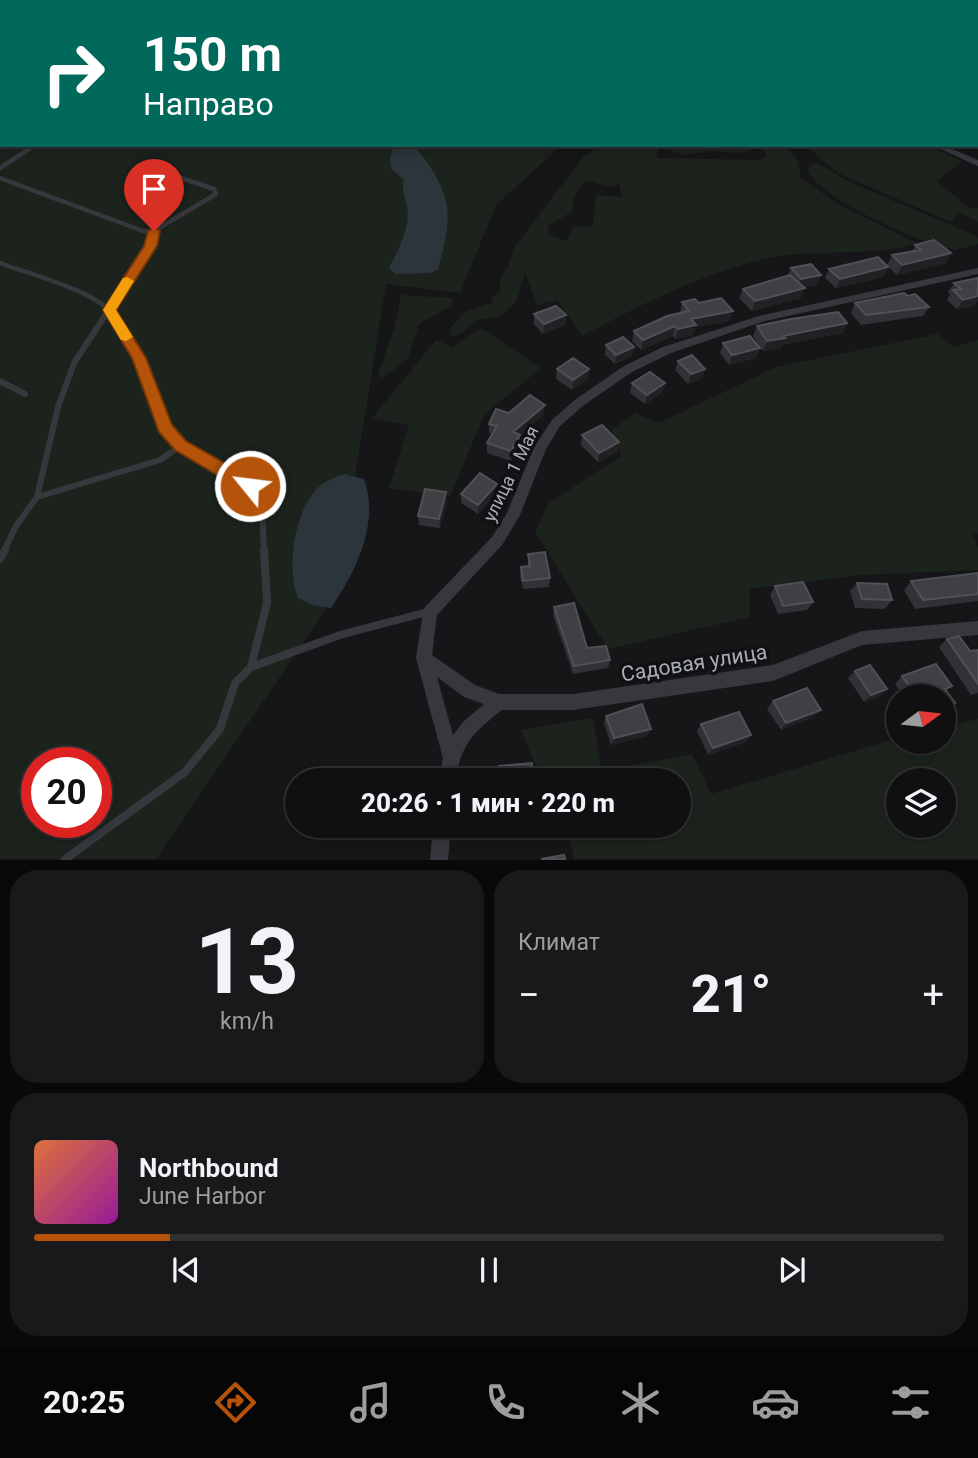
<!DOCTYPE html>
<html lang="ru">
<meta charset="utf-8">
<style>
:root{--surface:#101012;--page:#19191b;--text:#f1f3f6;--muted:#9c9d9f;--line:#303032;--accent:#b45309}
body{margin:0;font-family:Roboto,sans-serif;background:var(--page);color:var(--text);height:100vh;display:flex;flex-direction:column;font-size:26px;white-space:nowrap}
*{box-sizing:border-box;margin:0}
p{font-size:23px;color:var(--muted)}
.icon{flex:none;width:38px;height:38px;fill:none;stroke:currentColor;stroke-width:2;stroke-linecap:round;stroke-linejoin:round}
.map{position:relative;height:860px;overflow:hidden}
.side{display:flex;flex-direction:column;gap:10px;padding:10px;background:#09090a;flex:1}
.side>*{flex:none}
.top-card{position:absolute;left:0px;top:0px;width:978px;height:147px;box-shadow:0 4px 10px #0003,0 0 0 2px var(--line);background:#00695c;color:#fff;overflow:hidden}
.needle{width:46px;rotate:75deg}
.buttons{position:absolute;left:886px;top:684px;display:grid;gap:14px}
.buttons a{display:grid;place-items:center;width:70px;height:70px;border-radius:50%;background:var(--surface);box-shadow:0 4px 10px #0003,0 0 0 2px var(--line);font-size:35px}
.speed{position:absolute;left:21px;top:747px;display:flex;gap:14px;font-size:35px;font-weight:700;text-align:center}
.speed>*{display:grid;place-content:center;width:91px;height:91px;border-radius:50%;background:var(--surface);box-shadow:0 4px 10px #0003,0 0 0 2px var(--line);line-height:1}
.speed .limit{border:10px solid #d22;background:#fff;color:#111}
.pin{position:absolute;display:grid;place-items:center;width:60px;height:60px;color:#fff;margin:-72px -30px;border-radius:50% 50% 50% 0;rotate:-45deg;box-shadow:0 0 7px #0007}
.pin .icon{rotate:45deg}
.me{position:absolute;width:77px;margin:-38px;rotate:299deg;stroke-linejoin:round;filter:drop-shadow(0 0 5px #0008)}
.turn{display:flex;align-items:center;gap:24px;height:147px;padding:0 28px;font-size:32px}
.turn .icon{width:91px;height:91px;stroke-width:2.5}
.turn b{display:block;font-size:49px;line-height:60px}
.big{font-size:52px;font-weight:800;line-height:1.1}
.side .tile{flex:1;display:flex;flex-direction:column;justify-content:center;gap:10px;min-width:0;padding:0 24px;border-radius:28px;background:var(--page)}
.side .dial{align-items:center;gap:0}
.dial b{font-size:91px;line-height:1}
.song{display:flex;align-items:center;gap:21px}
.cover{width:84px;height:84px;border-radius:10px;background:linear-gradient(135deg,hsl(20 70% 55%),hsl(300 70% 35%))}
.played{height:7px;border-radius:4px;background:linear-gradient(90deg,var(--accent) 15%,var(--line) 15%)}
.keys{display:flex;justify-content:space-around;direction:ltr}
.heat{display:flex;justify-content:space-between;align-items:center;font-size:38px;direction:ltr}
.side .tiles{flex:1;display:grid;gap:10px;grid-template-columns:1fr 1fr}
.tile:last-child{grid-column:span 2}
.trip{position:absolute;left:285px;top:768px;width:406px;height:70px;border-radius:35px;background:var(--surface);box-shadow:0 4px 10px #0003,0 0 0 2px var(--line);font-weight:800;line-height:70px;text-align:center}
.dock{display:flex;height:112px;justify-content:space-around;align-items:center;background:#060607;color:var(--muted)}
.dock .icon{width:49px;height:49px}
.dock .current{color:var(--accent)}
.dock b{font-size:32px;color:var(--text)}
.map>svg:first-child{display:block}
</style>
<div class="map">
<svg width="978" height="860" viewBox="0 0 978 860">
<rect width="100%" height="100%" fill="#161618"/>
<path fill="#1c231d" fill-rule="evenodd" d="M52,0H956L954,2Z
M0,77L2,145H562L496,205L460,293L386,284L336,594L156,859H0ZM37,763H96V822H37Z
M754,145L758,148L740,153L710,151L685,155L658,148L657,158L759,160L767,156L760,145H785L798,161L801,178L841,206L917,243C870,259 813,247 764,259C699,275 640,305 582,336L557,300L537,305L525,271L516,302L501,316L477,320L459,335L451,336L450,328L466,311L492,303V298L500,290V278L508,267L514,248L584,156L594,150L609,145ZM588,180L611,187L619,184L622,197L596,195L593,226L573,227L567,241L548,235V226L573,211C572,198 577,188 588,180Z
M805,145H928L962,161L937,181L969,208H978V221L959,213L951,222L838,173Z
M816,163L854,184L972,234L978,238V244L956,250L942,247C910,237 822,200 808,171L810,166Z
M401,295L453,298L451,306L419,324L408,358L383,378L378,375L395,326Z
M481,328L541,368L484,415L450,497L389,488L409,425L372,418L436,340L452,347Z
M938,334L953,347L978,340V533L972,534L978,547V570L862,575L750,589V617L608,649L535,532L549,503L621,456L611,430L636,413L659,423L776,367Z
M593,718L602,771L692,754L711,794L898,738V742H943V727L978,719V859H574L571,842L559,826H679V780H551L534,762L521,730ZM898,780H943V826H898Z"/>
<path fill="#2c353c" d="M394,145H415C419,154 426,159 431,168C455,206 449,227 438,269L430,273L396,274L389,268C398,251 411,226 407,207C405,195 401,190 404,179L392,170L390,159Z
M344,474L364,479C380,522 356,572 331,608L313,605L298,598C286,569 294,508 320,486C327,480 336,477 344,474Z"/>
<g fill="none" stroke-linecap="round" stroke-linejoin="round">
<path stroke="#3d3f44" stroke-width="2" stroke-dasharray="2 2.5" stroke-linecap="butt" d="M220,2L227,0"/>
<path stroke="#37383d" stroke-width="3.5" d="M324,0L332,2
M505,0L518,2
M413,2L415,0
M571,2L574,0
M624,2L626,0"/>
<path stroke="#37383d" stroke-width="4.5" d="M0,168L35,145
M0,178L143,231H154L216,194L214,189L154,169
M0,263C28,274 98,291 114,316
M104,316L150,246L154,231"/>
<path stroke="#37383d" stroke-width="6" d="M113,314L139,358L165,428L180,446L250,486L262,506L264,551
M0,381L25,394
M37,497L160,460L180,446
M4,551L16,526L37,497L58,407L74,363L106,314"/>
<path stroke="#37383d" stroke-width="8" d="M264,550L267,603L251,667L343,634L428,612
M0,559L5,550
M64,860L185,772L220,729L235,683L251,667"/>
<path fill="#37383d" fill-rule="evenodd" d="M0,49H2V53H0Z
M943,145L978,160V166L934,146Z
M978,268V274L765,321L671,353L632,372L584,405L560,426L546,449L520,515L502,545L437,615L432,655L475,685L499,694H573L773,665L862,631L978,621V635L862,645L773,681L573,710H502C473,733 462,743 455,780H439L443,758L416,658L423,612L425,607L492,537L507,513L534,447L552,420L576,399L624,366L663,347L759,316ZM437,677L464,697L484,704L464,721L453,735Z
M433,826H451L448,860H430Z"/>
</g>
<path fill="#323236" d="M915,245L951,253L946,263L897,275L887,265L892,255L912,252Z
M888,267L883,277L836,288L825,278L829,269Z
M791,268L821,275L817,285L804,287L801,298L752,311L739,298L743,289L788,275Z
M978,278V301L974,306L957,309L947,300L950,294L948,292L954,283Z
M908,296L929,307L923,316L861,325L851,313L855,303Z
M682,302L699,303L729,321L695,327L693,335L675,339L673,336L641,350L632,341L634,331L680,313Z
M534,314L566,315L565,325L543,334L534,324Z
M757,326L843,333L782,345L781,348L763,351L753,336Z
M723,343L760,348L756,358L729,365L720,353Z
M606,345L632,356L615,364L605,355Z
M678,361L705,369L702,379L688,384L675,370Z
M557,369H589L588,379L572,390L556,379Z
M632,383H665L662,393L645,404L630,393Z
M509,413L544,414L520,436L519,444L511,461L487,453V443L492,434L489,433V424Z
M582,435L619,442L617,452L598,462L581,445Z
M497,493L478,514L461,503V494Z
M447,502L440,528L419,525L418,516Z
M528,554L550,578L549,587L523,589L520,576L521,567L528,566Z
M978,573V601L915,609L904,590L911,581Z
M857,583L892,600L885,609L855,608L850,591Z
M775,586L813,602L807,610L778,614L770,595Z
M554,607L587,648L610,660L608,668L573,674L553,615Z
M947,639L970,651L978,650V693L971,695L939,647Z
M855,671L879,697L864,702L848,678Z
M902,676L947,691L946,710L943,711V696H914L913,695L904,696L895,684Z
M773,701L814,717L781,730L767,709Z
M606,716L651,729L647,736L611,745L604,723Z
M701,724L751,735L746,742L708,755L697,731Z"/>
<path fill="#212124" d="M951,253L946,263L897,275L902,265Z
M888,267L883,277L836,288L840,279Z
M821,275L817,285L797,288L801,279Z
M805,288L801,298L752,311L755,301Z
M978,293V301L974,306L957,309L963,300Z
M733,311L729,321L695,327L693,335L675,339L678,329L691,319Z
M566,315L565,325L543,334L544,324Z
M847,323L843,333L782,345L781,348L763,351L767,341L783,336Z
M675,326L673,336L641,350L643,340Z
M634,347L632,356L615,364L616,355Z
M760,348L756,358L729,365L732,355Z
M589,369L588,379L572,390L573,380Z
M705,369L702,379L688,384L691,374Z
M665,383L662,393L645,404L647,395Z
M545,405L544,414L520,436L519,444L511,461L513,432Z
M619,442L617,452L598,462L599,453Z
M497,484V493L478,514V505Z
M446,492L447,502L440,528L439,519Z
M921,688L913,695L907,696L913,691Z
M887,689L879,697L864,702L871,695Z
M955,703L946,710L943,711V707Z
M821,710L814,717L781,730L786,723Z
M651,729L647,736L611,745L614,738Z
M751,735L746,742L708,755L713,748Z"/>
<path fill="#3f3f44" stroke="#4f5156" stroke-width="2" d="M934,240L951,253L902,265L892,255L921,250L915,245Z
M878,257L888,267L840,279L829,269Z
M811,264L821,275L801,279L791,268Z
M790,275L805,288L755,301L743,289Z
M978,278V293H977L978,296L963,300L953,290L961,289L954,283Z
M904,293L908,296L915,294L929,307L866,315L855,303Z
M721,298L733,311L691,319L696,325L678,329L675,326L643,340L634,331L667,316L689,311L682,302L695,299L699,303Z
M556,306L566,315L544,324L534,314Z
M838,312L847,323L783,336L785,338L767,341L757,326L791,319Z
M750,336L760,348L732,355L723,343Z
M623,337L634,347L616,355L606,345Z
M692,355L705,369L691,374L678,361Z
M573,358L589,369L573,380L557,369Z
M650,372L665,383L647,395L632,383Z
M530,395L545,405L513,432L520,435L511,451L487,443L497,426L489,424L496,409L509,413Z
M602,425L619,442L599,453L582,435Z
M480,473L497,484L478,505L461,494Z
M425,489L446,492L439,519L418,516Z
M545,552L550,578L523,581L521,567L530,566L528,554Z
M978,573V594L923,600L911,581Z
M803,582L813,602L783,606L775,586Z
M857,583L887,584L892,600L862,599Z
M574,603L587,648L606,646L610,660L574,666L554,607Z
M959,636L970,651L978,650V684L947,639Z
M936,664L952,686L945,689L955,703L943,707V696H927L921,688L913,691L902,676Z
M870,665L887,689L871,695L855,671Z
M807,688L821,710L786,723L773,701Z
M642,704L651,729L614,738L606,716Z
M739,712L751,735L713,748L701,724Z
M532,763L534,780H500L499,766Z
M564,855L565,859H541Z"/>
<path fill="#b45309" stroke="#753606" stroke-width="2" d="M154,227L160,231L157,246L116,310L146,358L172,425L186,441L256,481L258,486L256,491H244L175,450L159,432L132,358L103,310L144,246L148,231Z"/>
<path fill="#f59e0b" d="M127,277L134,281L116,310L133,337L126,341L121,340L103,310L123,278Z"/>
<g text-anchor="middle" stroke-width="7" stroke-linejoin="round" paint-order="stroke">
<g font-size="18" fill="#a8adb8" stroke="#111113">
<text transform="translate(511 474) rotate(-64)" y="6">улица 1 Мая</text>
</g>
<g font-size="21" fill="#a8adb8" stroke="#111113">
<text transform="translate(694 663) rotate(-9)" y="7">Садовая улица</text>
</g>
</g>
</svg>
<div class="buttons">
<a><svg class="needle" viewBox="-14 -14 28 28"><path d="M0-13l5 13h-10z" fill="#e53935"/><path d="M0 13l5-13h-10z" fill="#9c9d9f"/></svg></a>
<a><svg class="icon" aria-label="layers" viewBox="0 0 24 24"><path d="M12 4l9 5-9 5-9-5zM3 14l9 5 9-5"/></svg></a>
</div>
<div class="speed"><div class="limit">20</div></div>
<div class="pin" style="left:154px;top:231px;background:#d93025"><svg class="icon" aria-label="arrive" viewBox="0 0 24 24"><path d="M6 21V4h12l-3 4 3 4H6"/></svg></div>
<svg class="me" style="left:250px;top:486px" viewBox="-20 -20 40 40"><circle r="17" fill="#b45309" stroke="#fff" stroke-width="3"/><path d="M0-11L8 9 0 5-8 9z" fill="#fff"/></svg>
<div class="trip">20:26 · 1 мин · 220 m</div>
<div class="top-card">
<div class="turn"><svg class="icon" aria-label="right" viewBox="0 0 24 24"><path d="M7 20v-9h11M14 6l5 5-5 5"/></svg><div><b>150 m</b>Направо</div></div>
</div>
</div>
<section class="side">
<div class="tiles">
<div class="tile dial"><b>13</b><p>km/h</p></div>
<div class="tile"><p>Климат</p>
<div class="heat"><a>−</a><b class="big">21°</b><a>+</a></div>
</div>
<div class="tile">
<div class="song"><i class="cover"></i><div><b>Northbound</b><p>June Harbor</p></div></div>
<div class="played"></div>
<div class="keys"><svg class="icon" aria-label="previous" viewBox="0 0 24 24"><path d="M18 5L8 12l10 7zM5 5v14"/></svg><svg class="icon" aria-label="pause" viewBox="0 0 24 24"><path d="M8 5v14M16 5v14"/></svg><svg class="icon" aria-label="next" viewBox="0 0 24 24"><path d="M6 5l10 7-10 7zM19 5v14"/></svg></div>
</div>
</div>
</section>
<nav class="dock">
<b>20:25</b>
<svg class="icon current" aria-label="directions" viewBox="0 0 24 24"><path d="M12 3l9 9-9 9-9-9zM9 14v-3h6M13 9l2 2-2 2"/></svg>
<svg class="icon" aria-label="music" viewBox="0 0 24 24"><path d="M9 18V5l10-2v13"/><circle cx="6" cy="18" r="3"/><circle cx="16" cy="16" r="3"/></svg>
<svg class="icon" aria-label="phone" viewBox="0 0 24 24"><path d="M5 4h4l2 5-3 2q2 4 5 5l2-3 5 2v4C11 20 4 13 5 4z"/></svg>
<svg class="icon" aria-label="climate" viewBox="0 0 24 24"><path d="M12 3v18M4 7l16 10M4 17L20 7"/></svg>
<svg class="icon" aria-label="car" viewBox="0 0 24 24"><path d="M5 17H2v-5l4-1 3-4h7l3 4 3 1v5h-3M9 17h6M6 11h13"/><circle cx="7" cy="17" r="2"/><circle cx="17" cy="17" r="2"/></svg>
<svg class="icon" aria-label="filters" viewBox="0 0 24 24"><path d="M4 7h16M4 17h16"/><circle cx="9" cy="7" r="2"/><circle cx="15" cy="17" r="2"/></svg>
</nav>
